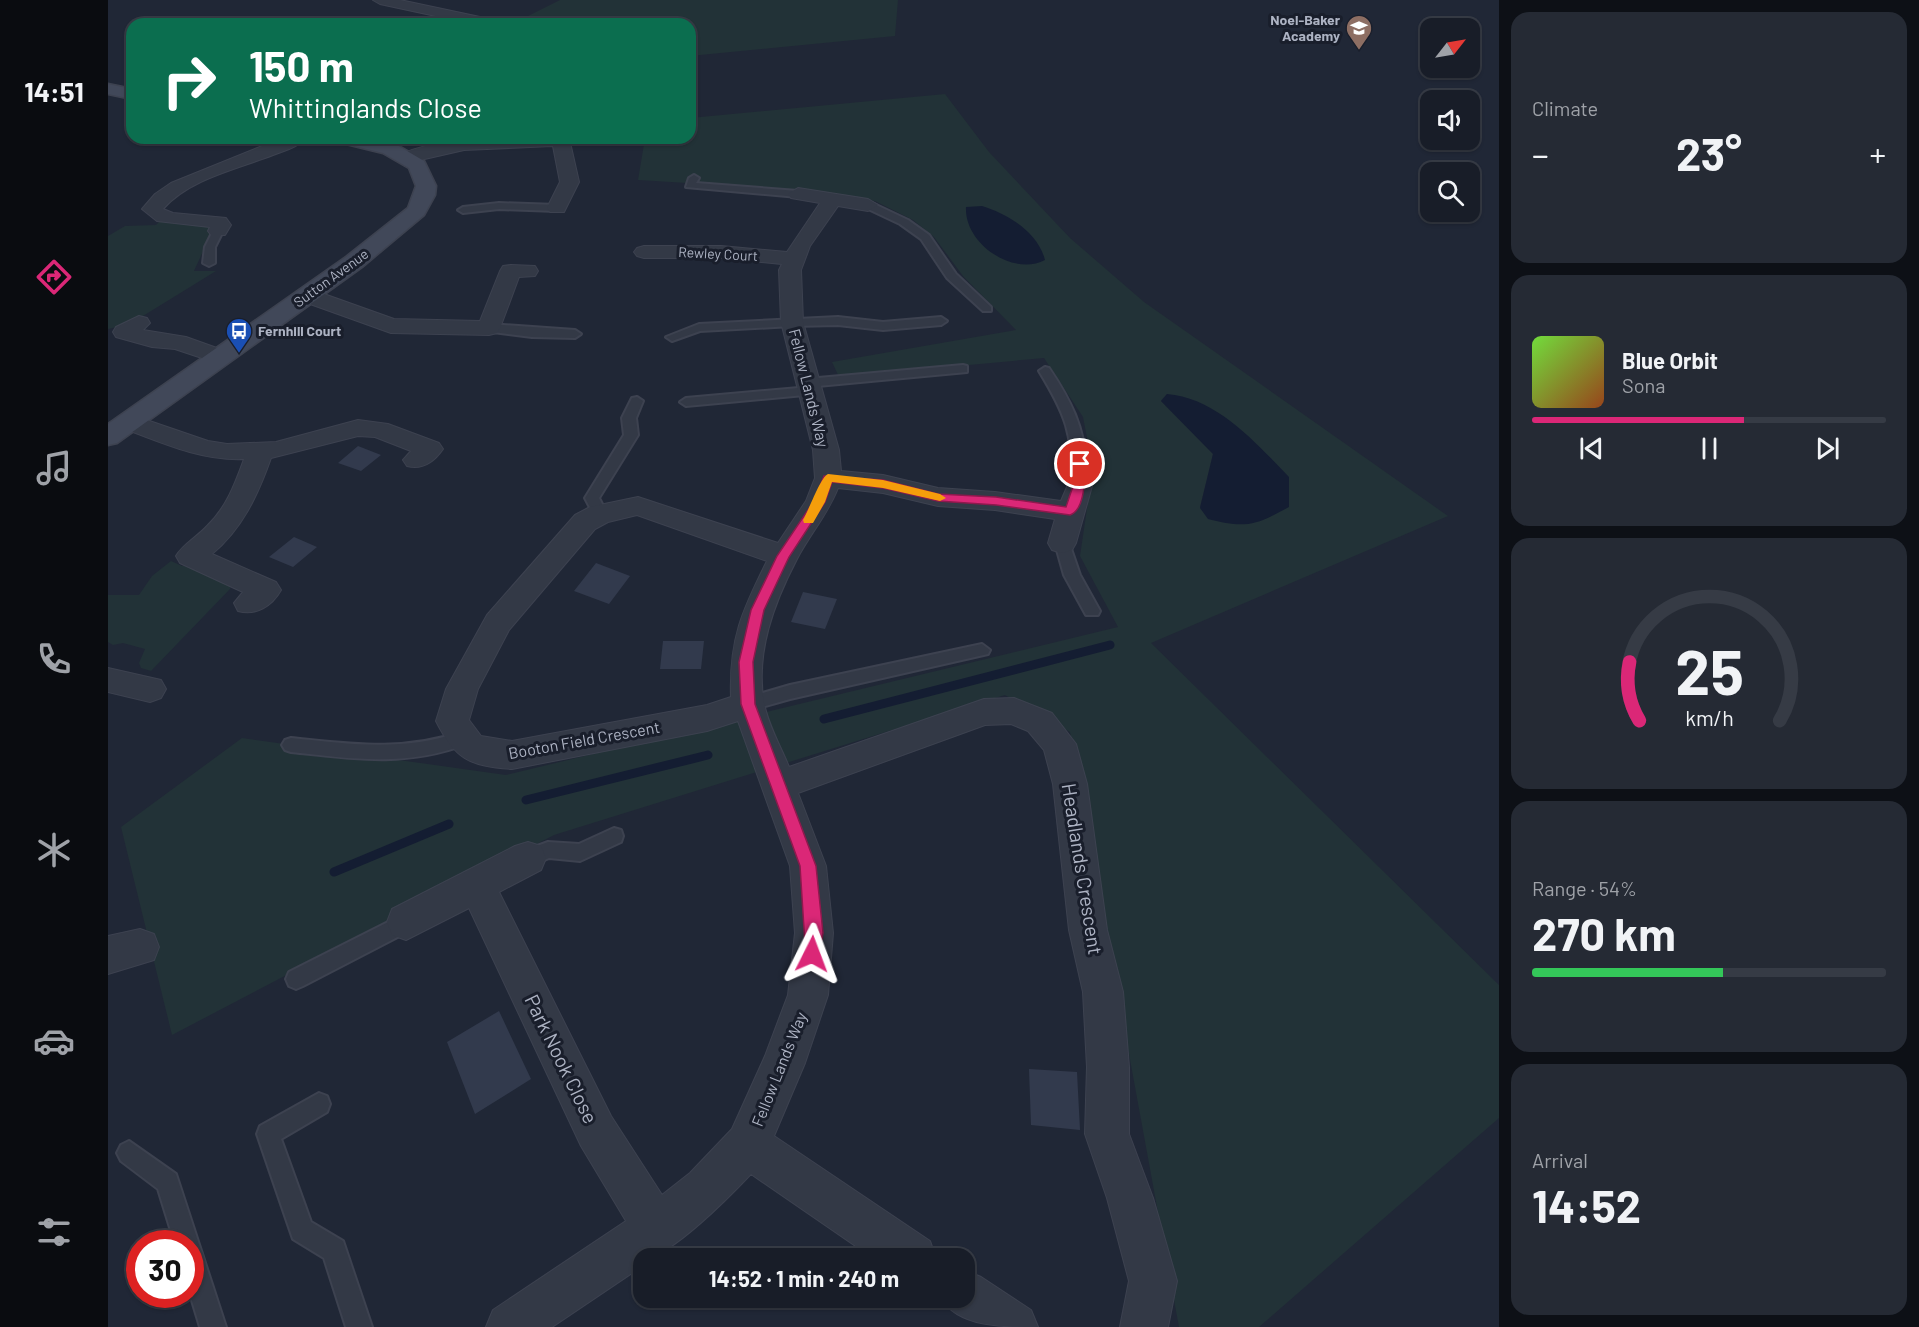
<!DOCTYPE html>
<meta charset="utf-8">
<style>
:root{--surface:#181d28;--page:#252a34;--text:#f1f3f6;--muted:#9fa2a8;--line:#363b45;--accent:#db2777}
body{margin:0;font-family:Barlow,sans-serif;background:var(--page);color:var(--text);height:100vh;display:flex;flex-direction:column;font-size:22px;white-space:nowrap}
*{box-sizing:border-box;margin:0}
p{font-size:20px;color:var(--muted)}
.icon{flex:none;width:33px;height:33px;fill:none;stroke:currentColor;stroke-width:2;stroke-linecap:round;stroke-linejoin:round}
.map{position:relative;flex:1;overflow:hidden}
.panel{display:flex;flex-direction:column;gap:12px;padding:12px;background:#0d1016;width:420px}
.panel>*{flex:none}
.banner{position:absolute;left:18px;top:18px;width:570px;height:126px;border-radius:18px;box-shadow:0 2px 4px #0004,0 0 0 2px var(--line);background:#0b6e4f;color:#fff;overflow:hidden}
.needle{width:39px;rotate:59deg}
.buttons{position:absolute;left:1312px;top:18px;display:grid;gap:12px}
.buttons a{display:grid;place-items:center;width:60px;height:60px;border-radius:12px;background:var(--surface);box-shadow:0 2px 4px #0004,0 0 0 2px var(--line);font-size:30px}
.speed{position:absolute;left:18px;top:1230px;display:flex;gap:12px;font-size:30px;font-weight:700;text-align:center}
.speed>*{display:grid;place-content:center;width:78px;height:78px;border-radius:50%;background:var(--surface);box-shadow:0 2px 4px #0004,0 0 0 2px var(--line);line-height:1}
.speed .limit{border:9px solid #d22;background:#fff;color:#111}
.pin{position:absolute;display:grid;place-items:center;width:51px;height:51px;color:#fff;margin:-26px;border:3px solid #fff;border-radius:50%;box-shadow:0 2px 6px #0007}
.me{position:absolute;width:66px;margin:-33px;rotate:3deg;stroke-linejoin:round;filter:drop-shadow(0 0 4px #0008)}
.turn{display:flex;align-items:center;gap:21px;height:126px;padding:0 24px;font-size:27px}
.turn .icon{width:78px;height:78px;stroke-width:2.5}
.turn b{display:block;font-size:42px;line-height:51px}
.big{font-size:45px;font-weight:700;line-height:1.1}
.panel .card{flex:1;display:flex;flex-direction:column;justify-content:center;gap:9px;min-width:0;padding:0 21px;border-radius:18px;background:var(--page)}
.panel .dial{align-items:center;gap:0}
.dial svg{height:156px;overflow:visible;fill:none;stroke:var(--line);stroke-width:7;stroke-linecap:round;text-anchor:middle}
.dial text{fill:var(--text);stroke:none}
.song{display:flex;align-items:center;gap:18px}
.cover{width:72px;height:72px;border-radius:9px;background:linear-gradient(135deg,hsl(100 70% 55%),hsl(20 70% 35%))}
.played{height:6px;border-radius:3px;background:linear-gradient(90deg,var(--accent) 60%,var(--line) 60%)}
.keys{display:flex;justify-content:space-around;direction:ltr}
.heat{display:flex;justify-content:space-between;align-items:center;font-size:33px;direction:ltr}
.charge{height:9px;border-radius:4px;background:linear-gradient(90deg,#34c759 54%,var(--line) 0)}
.trip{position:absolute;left:525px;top:1248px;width:342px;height:60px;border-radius:18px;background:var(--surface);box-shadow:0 2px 4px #0004,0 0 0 2px var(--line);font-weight:700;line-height:60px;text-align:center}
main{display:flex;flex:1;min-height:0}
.tab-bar{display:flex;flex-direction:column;width:108px;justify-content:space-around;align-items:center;background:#0a0c10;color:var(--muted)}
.tab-bar .icon{width:42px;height:42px}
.tab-bar .active{color:var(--accent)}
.tab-bar b{font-size:27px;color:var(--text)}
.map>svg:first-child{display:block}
</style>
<main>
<nav class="tab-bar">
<b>14:51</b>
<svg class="icon active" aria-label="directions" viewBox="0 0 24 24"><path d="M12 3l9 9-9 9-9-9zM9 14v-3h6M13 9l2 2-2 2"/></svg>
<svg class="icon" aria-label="music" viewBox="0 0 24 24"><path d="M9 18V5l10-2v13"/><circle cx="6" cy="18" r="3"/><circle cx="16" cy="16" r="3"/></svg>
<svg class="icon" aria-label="phone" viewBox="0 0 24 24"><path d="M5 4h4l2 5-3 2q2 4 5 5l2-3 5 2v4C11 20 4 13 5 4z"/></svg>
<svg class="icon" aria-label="climate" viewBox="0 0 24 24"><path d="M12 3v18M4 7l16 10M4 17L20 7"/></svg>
<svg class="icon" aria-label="car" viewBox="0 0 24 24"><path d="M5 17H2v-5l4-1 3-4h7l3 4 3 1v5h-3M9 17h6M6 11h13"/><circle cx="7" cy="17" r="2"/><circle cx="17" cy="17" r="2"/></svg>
<svg class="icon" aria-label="filters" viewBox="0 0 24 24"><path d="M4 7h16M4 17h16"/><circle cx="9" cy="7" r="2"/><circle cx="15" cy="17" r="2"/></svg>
</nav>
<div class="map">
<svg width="1391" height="1327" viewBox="0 0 1391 1327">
<rect width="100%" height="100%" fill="#202736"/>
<path fill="#223237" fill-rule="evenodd" d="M452,0H790L787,36L582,56V24H404Z
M837,94L881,152L962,238L1036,302L1340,516L1043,643L1391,985V1118L1151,1327H1071L962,732L897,695L446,835L64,1035L13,827L134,738L398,775L1010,627L972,556L985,468L975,417L936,358L731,377L724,362L908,330L855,276L826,237L805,220L767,201L646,187L530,180L537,138H582V118ZM1059,394L1181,507H1092L1105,454L1053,401Z
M54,219L107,224C107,227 89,264 86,271H108L22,324L0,329V236L17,226L48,225Z
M63,561L74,566L82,563L122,584V589L43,671L33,668L31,663L37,649L15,643L5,645L0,642V595H31L44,576Z"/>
<path fill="#141d32" d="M874,206C900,214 930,232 937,260C905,277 856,243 858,207Z
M1059,394C1109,398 1148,443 1181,477V507C1148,525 1138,529 1100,519L1092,508L1105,454L1053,401Z"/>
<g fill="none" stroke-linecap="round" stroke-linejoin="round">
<path stroke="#141d32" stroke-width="9" d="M716,719L1002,645
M418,800L600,755
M226,872L341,824"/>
</g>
<path fill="#323a4d" d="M250,446L273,455L253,471L230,463Z
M186,537L209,547L185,567L161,557Z
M488,563L522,576L501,604L466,591Z
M695,592L729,599L717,629L683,622Z
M555,641H596L593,669H552Z
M391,1011L423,1079L367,1114L339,1042Z
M921,1069L969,1072L972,1130L923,1125Z"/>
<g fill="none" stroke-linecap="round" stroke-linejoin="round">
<g stroke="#3d4250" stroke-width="4">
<path id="lane" d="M586,175L591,178L588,183L690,191L695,194L690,197L578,187L581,178Z
M391,203L449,205L454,208L449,211L391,209L355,213L350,210L355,207Z
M756,203H764L800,220L821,235L848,274L883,307V311H875L839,278L813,239L792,224L756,207Z
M106,229L115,231L107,247V263L101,266L95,263L97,247Z
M730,317L775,322L833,317L839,321L833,325L775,330L730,325L684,326L592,331L564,341L558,337L591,324Z
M381,324L467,330L473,334L467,338L424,337L377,331L375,328Z
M855,365L859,366V372L699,387L693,383L699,379Z
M937,367L941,368C962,399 977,428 978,466C978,474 979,482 976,489L971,491L964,486C965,434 958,415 931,371Z
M702,387L708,391L707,394L578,406L572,402L578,398Z
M529,397L535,401L528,418L530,435L491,498L499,514L492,519L487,517L477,498L516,435L514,418L524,398Z
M954,538L961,543L972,575L992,611L990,615H978L956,575L947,543Z
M874,644L882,650L880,654L682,699L640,711L634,709L631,704L634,699L682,685Z
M353,732L359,734L362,739L359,744C298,767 246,759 183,752L177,750L174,745L177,740L183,738C243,744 294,752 353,732Z
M506,828L513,830L515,836L513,842L472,861L441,858L420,867L413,864L410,858L413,852L440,842L471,844Z
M298,913L305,915L308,922L305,929L195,986L188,989L181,986L178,979L181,972Z
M211,1093L219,1096L222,1104L219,1112L173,1139L203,1222L235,1241L264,1327H238L216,1258L185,1239L149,1134L152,1126Z
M21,1141L68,1174L118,1327H92L82,1294V1244H67L50,1189L13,1161L9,1153L13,1145Z"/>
</g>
<g stroke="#3d4250" stroke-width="2">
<path id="street" d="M265,0H292L386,20L393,24H365L272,4Z
M174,138H198C191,147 175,151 165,155C129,169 81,179 55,209L65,213L118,218L123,225L117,235H103L100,231L102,227L49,221L34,209L47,194L63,183Z
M366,138H461L471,182L456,212H442L439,208L452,182L445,146L356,150L299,163L290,158C299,146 350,140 366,138Z
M690,188L760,199L770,205L760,211L730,206L702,246L693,270L695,322L731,450L733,471L775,475L830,488L887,492L953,501L962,480L971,477L980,480L984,486L968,543L964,550L954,553L944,550L940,543L947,519L887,510L830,506L775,493L730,488C720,514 702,534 689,559C666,603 647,653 656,703C660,725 673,747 681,767L876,699L906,698L944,713L968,744L979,784L999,930L1015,992L1021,1067V1134L1045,1198L1069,1281L1060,1327H1012L1021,1281L999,1198L977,1134L979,1067L975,992L961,930L945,784L936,750L920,731L903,724L877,725L690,793L718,866L725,933L720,995L697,1063L666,1136L822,1241L828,1258H765L643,1174C624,1194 562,1258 536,1258V1265L444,1327H378L385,1310L518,1221L473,1146L361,908L298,940L284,935L279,922L284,909L407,846L420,842L433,846L438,858L433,870L391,892L503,1116L554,1195L582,1173L624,1129L657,1056L680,995L687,933L682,866L630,721L599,731L404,769C361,766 347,759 328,721L338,689L379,615L467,515L482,507L530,497L670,543L698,501L707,478L705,450L673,322L671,270L674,264L613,258H536L529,256L526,252L529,248L536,246H613L679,252L712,203L683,198L680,194ZM529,515L659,561C634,611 621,639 623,697L599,705L404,741L373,736L361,720L370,689L401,630L487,529L500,522Z
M403,265L427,266L430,271L427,276L411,277L392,328L389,333L381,335L283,333L191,300L188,295L191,290L199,288L286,319L372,321L392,271L395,266Z
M31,316L39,318L42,323L35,330L78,337L120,352L124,357L120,362L112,364L67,349L44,347L8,337L5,332L8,327Z
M21,414L100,441L119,444L168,442L250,420L280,424L331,443L335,449C326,462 314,470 299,466L295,460L303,451L267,437L250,436L163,458C150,495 134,529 104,554L168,582L173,590C164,606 148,616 130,611L126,603L135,592L72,563L68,556C75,544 89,537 99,526C118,508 127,484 136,459C93,461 52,442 12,427L8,422L12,417Z
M0,668L53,680L58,689L53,698L42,702L0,692Z
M32,929L46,934L51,947L46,960L0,974V936Z
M856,1270L873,1277L923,1310L930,1327C894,1327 850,1327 833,1298H856Z"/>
</g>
<g stroke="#3d4250" stroke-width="3">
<path id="secondary" d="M0,84L24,89V99L0,94Z
M228,138H260L289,145L316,161L328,186L327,195L316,215L254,267L9,443L0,445V424L238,257L300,208L308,186L301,168L275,153L230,142Z"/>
</g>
<use href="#lane" fill="#333946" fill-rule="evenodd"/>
<use href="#street" fill="#333946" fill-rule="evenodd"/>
<use href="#secondary" fill="#414859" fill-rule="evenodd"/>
</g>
<path fill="#db2777" stroke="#8e194d" stroke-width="1.5" d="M972,460L977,464C977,478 977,510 962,515L888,505L830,501L775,488L724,482L717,502L681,557L656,610L645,662L647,704L708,866L715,933L710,960L704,962L698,960L692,866L633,704L631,662L643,610L669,556L706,501L716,476L775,480L830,494L888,497L958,507L965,486L966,464Z"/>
<path fill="#f59e0b" d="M720,474L775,480L832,494L838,498L832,501L775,488L724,482L717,502L705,523H696L695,520C701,510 712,478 720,474Z"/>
<defs>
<g id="school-pin" transform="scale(1.35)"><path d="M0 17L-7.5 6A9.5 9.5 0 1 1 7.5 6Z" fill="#8d6e63" stroke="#191e2b"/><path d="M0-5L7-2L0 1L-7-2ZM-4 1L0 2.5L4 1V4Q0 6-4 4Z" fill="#fff"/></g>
<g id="bus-pin" transform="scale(1.35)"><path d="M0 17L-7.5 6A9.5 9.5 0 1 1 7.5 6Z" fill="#1a4fb4" stroke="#191e2b"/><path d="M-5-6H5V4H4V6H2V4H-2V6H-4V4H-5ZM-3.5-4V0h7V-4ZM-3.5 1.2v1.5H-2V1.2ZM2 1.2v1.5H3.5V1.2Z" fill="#fff"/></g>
</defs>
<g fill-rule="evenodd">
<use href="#school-pin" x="1251" y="28"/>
<use href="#bus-pin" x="131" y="331"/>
</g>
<g text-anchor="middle" stroke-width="6" stroke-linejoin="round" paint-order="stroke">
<g font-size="14" font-weight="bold" fill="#adb3c3" stroke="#191e2b" text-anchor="end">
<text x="1232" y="25">Noel-Baker<tspan x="1232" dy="16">Academy</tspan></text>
<text x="150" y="336" text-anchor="start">Fernhill Court</text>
</g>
<g font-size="14" fill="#adb3c3" stroke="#191e2b">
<text transform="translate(610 254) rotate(3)" y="5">Rewley Court</text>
<text transform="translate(223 278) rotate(-36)" y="5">Sutton Avenue</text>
</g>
<g font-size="16" fill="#adb3c3" stroke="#191e2b">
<text transform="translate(701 388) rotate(76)" y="6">Fellow Lands Way</text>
<text transform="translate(476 740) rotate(-10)" y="6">Booton Field Crescent</text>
<text transform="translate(671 1069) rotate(-68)" y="6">Fellow Lands Way</text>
</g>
<g font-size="20" fill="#adb3c3" stroke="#191e2b">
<text transform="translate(974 869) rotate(81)" y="7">Headlands Crescent</text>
<text transform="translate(453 1059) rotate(64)" y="7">Park Nook Close</text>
</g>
</g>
</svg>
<div class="buttons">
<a><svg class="needle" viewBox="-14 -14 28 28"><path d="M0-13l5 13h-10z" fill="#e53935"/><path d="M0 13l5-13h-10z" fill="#9fa2a8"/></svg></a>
<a><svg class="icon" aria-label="sound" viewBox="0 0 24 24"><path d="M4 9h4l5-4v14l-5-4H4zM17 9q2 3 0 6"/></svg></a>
<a><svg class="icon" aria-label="search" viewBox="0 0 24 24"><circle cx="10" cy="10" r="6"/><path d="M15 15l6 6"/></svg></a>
</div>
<div class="speed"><div class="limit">30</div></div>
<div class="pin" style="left:972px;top:464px;background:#d93025"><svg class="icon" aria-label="arrive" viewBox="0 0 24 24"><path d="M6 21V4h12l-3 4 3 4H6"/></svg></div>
<svg class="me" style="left:704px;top:954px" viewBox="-20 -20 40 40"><path d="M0-17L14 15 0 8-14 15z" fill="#db2777" stroke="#fff" stroke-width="4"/></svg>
<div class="trip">14:52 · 1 min · 240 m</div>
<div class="banner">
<div class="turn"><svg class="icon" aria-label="right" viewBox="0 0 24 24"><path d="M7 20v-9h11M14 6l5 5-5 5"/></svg><div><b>150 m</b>Whittinglands Close</div></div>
</div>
</div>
<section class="panel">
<div class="card"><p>Climate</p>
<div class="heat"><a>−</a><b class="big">23°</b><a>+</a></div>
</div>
<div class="card">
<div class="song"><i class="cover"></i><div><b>Blue Orbit</b><p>Sona</p></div></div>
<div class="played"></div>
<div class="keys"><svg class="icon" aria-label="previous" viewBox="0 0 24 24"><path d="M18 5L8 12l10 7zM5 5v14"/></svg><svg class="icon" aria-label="pause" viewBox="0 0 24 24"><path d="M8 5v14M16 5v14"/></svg><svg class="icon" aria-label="next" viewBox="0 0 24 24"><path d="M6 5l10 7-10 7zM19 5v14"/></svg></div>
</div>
<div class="card dial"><svg viewBox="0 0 100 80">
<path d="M14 69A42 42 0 1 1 86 69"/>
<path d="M14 69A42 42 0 0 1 9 39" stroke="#db2777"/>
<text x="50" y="56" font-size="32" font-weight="700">25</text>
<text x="50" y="72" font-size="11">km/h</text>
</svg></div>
<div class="card"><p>Range · 54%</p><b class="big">270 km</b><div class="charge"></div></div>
<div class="card"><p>Arrival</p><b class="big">14:52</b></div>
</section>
</main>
